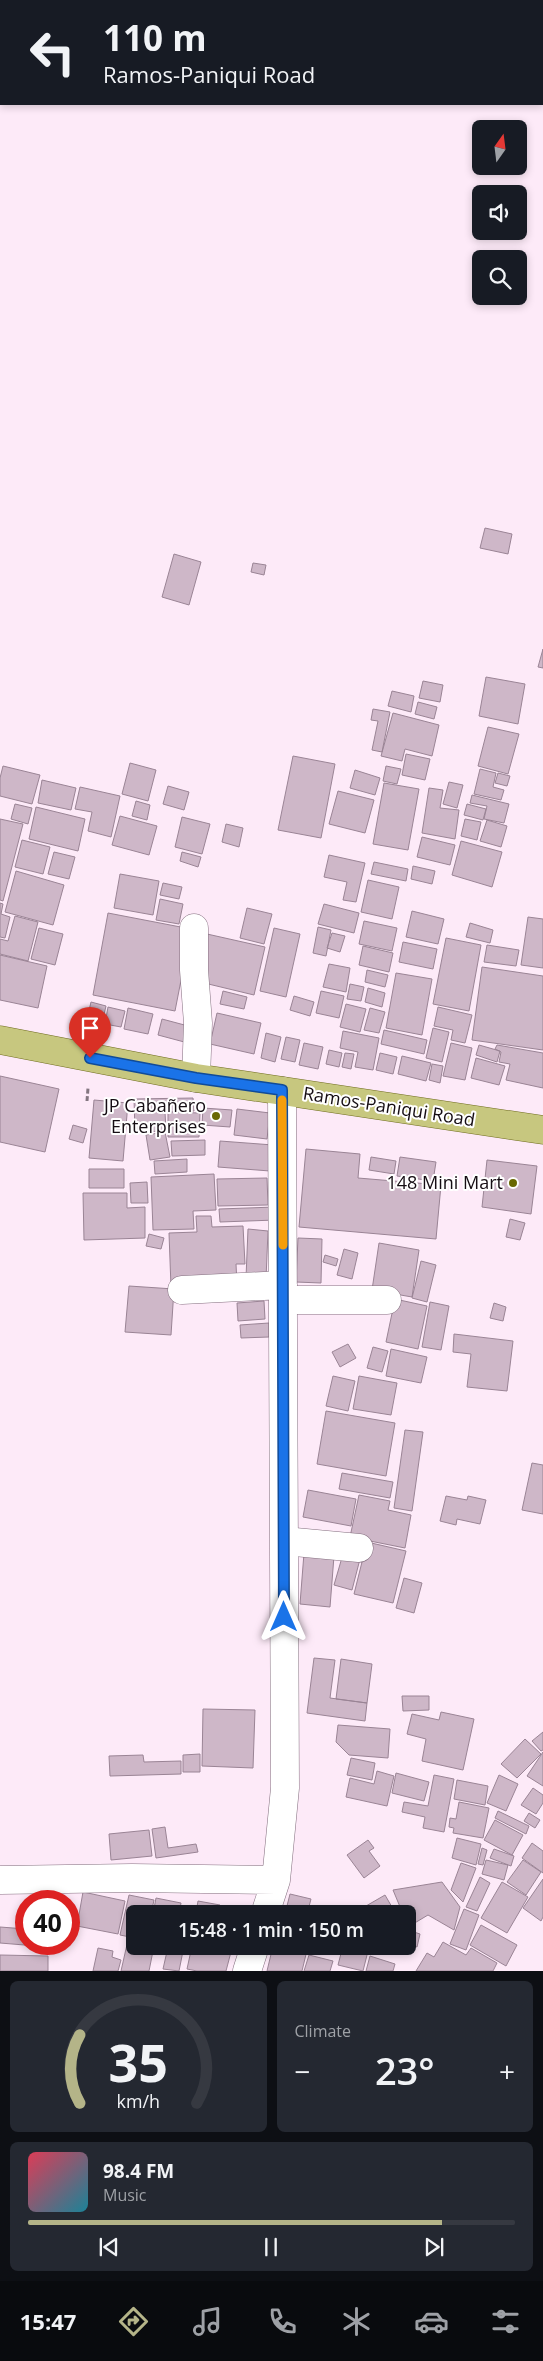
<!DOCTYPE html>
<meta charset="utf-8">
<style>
:root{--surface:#171b24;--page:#242831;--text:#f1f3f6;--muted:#9ea1a6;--line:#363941;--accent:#b4b488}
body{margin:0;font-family:"Open Sans",sans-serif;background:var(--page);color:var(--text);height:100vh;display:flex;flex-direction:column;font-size:19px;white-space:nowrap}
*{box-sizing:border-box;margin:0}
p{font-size:16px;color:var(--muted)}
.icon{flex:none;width:28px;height:28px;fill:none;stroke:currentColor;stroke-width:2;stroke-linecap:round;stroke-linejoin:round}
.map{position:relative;height:1971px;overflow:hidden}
.side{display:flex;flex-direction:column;gap:10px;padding:10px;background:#0d0f14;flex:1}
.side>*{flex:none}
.hud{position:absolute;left:0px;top:0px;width:544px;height:105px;box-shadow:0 2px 8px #0003;background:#171b24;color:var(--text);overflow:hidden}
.needle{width:32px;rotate:14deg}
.fabs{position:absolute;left:472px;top:120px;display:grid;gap:10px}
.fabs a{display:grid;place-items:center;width:55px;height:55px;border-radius:8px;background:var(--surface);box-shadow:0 2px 8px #0003;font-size:25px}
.speed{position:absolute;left:15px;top:1890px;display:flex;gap:10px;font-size:25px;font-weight:700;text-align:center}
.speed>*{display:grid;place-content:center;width:65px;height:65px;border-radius:50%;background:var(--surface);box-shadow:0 2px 8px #0003;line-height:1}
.speed .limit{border:8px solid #d22;background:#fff;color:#111}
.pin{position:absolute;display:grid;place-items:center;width:42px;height:42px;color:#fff;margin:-51px -21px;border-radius:50% 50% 50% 0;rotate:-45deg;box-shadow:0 0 5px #0007}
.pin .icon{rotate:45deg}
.me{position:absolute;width:55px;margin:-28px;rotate:0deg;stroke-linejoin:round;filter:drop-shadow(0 0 4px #0008)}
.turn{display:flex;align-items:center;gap:18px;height:105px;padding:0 20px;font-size:22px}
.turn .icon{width:65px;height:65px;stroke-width:2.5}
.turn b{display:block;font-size:35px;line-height:42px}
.big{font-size:38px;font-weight:600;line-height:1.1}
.side .card{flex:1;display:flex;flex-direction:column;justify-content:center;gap:8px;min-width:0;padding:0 18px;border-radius:8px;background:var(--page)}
.side .dial{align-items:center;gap:0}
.dial svg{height:130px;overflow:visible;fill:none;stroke:var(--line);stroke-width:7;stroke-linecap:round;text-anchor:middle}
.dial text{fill:var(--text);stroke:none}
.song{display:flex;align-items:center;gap:15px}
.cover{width:60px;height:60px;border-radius:8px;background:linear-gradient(135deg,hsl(350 70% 55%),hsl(190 70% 35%))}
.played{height:5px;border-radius:2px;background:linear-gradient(90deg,var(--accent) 85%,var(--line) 85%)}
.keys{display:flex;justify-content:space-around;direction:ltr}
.heat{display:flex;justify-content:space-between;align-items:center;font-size:28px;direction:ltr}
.side .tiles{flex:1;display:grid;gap:10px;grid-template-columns:1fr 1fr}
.card:last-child{grid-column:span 2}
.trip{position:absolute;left:126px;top:1905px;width:290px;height:50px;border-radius:8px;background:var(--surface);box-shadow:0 2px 8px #0003;font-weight:600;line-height:50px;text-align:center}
.tab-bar{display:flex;height:80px;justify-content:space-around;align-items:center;background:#090b0e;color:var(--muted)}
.tab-bar .icon{width:35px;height:35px}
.tab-bar .on{color:var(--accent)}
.tab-bar b{font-size:22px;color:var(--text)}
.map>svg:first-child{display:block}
</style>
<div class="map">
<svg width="543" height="1971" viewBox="0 0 543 1971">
<rect width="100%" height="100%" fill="#fdeaf8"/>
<path fill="#ceb7c8" stroke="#9a8495" d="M485,528L512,534L508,554L480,548Z
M174,554L201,562L189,605L162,597Z
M253,563L266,565L264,575L251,572Z
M543,649V668L538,667Z
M486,677L525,684L518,724L479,716Z
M423,681L443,685L440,702L419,698Z
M392,691L414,696L411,712L388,706Z
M418,702L437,707L434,719L415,714Z
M373,709L390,712L382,752L372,750L378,721L371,720Z
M393,713L439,725L432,756L405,749L402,761L381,756Z
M488,727L519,734L508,774L478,766Z
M406,754L430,759L425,780L402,775Z
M293,756L335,764L321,838L278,830Z
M130,763L156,770L148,801L122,794Z
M3,766L40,775L32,804L0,796V778Z
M386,766L401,769L397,784L383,781Z
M480,769L496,773L493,787L504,790L501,800L474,794Z
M355,770L380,778L375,795L350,788Z
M498,773L510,776L507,786L495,783Z
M42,780L76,788L71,810L38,803Z
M449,782L463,785L457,808L443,804Z
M384,783L419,789L408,850L373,844Z
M168,786L189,792L184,810L163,804Z
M80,787L120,796L111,837L88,831L92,812L75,809Z
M429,788L443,790L440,808L459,810L455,839L422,833Z
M338,791L374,800L365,833L329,824Z
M472,795L509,804L504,823L484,819L487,806L470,803Z
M136,801L150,805L147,820L132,816Z
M15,804L32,808L28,824L11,819Z
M467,804L486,809L483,820L464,815Z
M36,807L85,819L78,851L29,839Z
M120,816L157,826L149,855L112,845Z
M182,817L210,824L202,854L175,847Z
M0,819L23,824L3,901L0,900Z
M465,819L481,822L477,840L461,836Z
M487,820L507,826L501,847L480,841Z
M226,824L243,828L239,847L222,842Z
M422,837L455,845L450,865L417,857Z
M22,840L50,847L43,874L15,867Z
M461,841L502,852L492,887L452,875Z
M54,852L75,857L69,879L48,874Z
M182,852L201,857L198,867L180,861Z
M329,855L365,863L356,902L343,900L347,882L324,877Z
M374,862L408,869L406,881L371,874Z
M413,866L435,871L432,884L411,879Z
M16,871L64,885L53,925L5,912Z
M120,874L159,881L153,915L114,908Z
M368,880L399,887L392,919L361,912Z
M163,883L182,887L179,899L160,895Z
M160,899L183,904L179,924L156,920Z
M0,903L3,904L1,914L10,917L5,938L0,937Z
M324,904L359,913L354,933L318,924Z
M247,908L272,914L264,944L240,938Z
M412,911L444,919L438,944L406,937Z
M108,913L191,929L175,1011L93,995Z
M15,916L38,922L28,961L0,954V939L8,941Z
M528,917L543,919V968L521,965Z
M364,921L397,928L392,951L359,944Z
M470,923L493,930L490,943L466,937Z
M318,927L331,930L326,956L313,953Z
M39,928L63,934L55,965L31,959Z
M274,928L300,934L286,997L260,991Z
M332,933L345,936L340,952L327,948Z
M207,934L265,947L254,995L200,982Z
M446,938L481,945L469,1011L433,1004Z
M403,942L437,949L433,969L399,962Z
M487,945L519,950L516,966L484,962Z
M363,946L393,953L389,972L359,965Z
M0,955L47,966L38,1008L0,1000Z
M329,964L350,968L346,992L323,987Z
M482,967L543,976V1050L472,1040Z
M367,970L388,975L385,987L365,982Z
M396,973L432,979L422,1035L386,1028Z
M350,984L364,987L361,1001L347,999Z
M368,988L385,993L382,1007L365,1002Z
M223,991L247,997L244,1009L220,1004Z
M321,991L344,996L339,1018L316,1013Z
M294,996L314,1002L310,1016L290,1010Z
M91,1002L106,1006L102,1023L87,1019Z
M346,1004L366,1009L360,1032L340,1027Z
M108,1007L125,1011L121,1027L105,1024Z
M438,1007L472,1015L465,1043L451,1040L453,1030L434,1026Z
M128,1008L153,1014L148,1034L124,1029Z
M370,1008L385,1012L379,1033L364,1030Z
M217,1013L261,1023L254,1054L210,1044Z
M162,1019L192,1027L188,1043L158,1035Z
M433,1028L449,1032L442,1062L426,1058Z
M384,1030L427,1040L424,1054L381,1044Z
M343,1031L379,1038L373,1070L355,1067L358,1052L340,1048Z
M266,1033L281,1037L275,1062L261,1058Z
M286,1037L300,1040L295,1062L281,1059Z
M304,1043L323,1047L318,1069L299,1065Z
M451,1043L472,1048L465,1080L443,1076Z
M479,1045L500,1051L497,1062L476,1055Z
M497,1045L543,1053V1088L506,1080L510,1064L499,1062L501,1052L495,1049Z
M329,1050L342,1053L339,1067L326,1064Z
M345,1053L354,1054L351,1069L342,1067Z
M380,1053L397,1057L393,1074L376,1070Z
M402,1056L431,1063L426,1081L398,1074Z
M476,1058L505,1066L499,1085L471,1078Z
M432,1064L443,1066L440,1083L429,1080Z
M0,1076L59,1089L45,1152L0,1142Z
M193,1098L194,1111L165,1112L166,1131L135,1132L134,1099Z
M94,1100L128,1103L123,1161L89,1158Z
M203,1108L232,1110L230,1127L202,1125Z
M237,1109L270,1113L267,1139L234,1135Z
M168,1112L200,1113L199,1137H168Z
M73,1125L87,1129L83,1143L69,1139Z
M165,1132L170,1157L150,1160L146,1135Z
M205,1140V1155L172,1156L171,1141Z
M220,1141L273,1145L270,1171L218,1167Z
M306,1149L360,1154L358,1178L441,1185L436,1239L299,1227Z
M371,1157L396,1161L394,1174L369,1170Z
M400,1157L436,1162L433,1181L397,1176Z
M187,1159V1172L155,1174L154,1161Z
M487,1160L537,1166L531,1214L482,1207Z
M89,1169H124V1188H89Z
M214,1174L216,1210L193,1211L194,1229L153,1230L151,1177Z
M267,1178L268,1205L218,1206L217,1179Z
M147,1182L148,1203H131L130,1183Z
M83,1193H127V1208L145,1207V1238L84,1240Z
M275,1207L276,1220L220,1222L219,1209Z
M196,1216H211L212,1227L243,1226L245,1264H236L237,1284L171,1287L169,1233L197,1232Z
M510,1219L525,1223L520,1240L506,1237Z
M248,1229L268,1231L266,1279L246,1278Z
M149,1234L164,1238L161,1249L146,1246Z
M298,1238L322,1239L321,1283L296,1282Z
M379,1243L419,1250L412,1297L372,1290Z
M344,1249L358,1253L352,1279L337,1275Z
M325,1255L338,1259L336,1266L323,1262Z
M421,1261L436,1265L427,1302L412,1298Z
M129,1286L174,1289L171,1335L125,1332Z
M395,1299L427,1306L418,1349L386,1342Z
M264,1301L265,1319L238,1321L237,1303Z
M430,1302L449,1306L441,1350L422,1347Z
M494,1303L506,1307L503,1321L490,1318Z
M269,1323V1337L241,1338L240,1325Z
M454,1334L513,1341L507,1391L467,1387L471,1354L453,1352Z
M348,1344L356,1358L340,1367L332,1352Z
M373,1347L388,1351L382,1372L367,1368Z
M391,1349L427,1357L421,1383L386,1376Z
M333,1376L355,1381L348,1411L326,1406Z
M359,1376L397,1383L391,1415L353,1409Z
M326,1411L395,1423L386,1476L317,1464Z
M405,1430L423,1432L412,1511L394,1508Z
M532,1463L543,1465V1514L522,1510Z
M342,1473L393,1482L390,1498L339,1489Z
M308,1490L356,1499L351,1526L303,1517Z
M359,1495L390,1501L388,1510L411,1515L405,1548L350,1537Z
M446,1496L467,1500L468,1496L486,1500L480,1524L457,1519L456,1525L440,1521Z
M367,1542L406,1551L393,1603L354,1594Z
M304,1553L334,1556L330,1607L300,1604Z
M343,1554L360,1559L352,1590L334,1585Z
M404,1578L422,1583L414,1613L396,1608Z
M314,1658L335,1660L330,1698L367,1703L365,1721L307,1713Z
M341,1659L372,1664L367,1703L336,1699Z
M402,1696H429V1710L403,1711Z
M203,1709L255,1710L253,1768L202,1766Z
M441,1712L474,1719L463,1770L422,1761L426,1739L407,1734L412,1714L439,1720Z
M338,1725L390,1729L388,1758L349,1755L336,1742Z
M543,1732V1750L541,1751L532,1741Z
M525,1739L541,1754L517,1778L501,1764Z
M543,1752V1786L527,1776Z
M200,1754V1772H183V1755Z
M143,1755L144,1762L181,1761V1774L110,1776L109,1756Z
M351,1758L375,1763L372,1780L347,1775Z
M377,1771L394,1776L387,1806L346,1797L350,1778L374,1784Z
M396,1773L429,1782L424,1801L392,1793Z
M434,1775L454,1779L444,1832L423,1828L425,1817L402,1812L404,1802L428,1806Z
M499,1775L518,1784L506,1811L487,1803Z
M457,1780L488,1786L485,1805L454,1799Z
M533,1788L543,1795V1803L536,1814L521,1805Z
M459,1802L489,1808L483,1838L453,1833L454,1828L449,1827L450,1818L456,1819Z
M498,1811L529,1826L526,1834L495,1818Z
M529,1813L540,1820L535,1828L524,1821Z
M495,1820L523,1835L512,1855L484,1840Z
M165,1827L168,1848L196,1844L198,1852L156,1858L152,1829Z
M149,1830L152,1856L111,1860L109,1834Z
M457,1838L481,1844L476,1865L452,1858Z
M368,1840L374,1848L369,1851L380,1866L364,1878L347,1855Z
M532,1843L543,1851V1873L522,1858Z
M482,1848L487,1850L483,1865L478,1864Z
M494,1849L514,1856L511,1866L490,1858Z
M486,1860L508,1865L504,1880L482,1874Z
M523,1860L541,1872L526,1895L507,1882Z
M461,1863L476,1868L463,1902L451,1890Z
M480,1877L490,1883L477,1911L466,1907Z
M543,1879V1917L541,1921L523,1908Z
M442,1882L460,1907L454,1930L428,1915L408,1927V1914H403L393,1890Z
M502,1882L528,1897L507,1933L481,1918Z
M83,1892L125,1901L118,1934L77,1926Z
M290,1894L311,1899L307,1914L286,1910Z
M129,1895L154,1900L151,1914H135V1938L120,1935Z
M385,1895L396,1914H370L366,1906Z
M156,1898L181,1903L179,1914H153Z
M198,1901L220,1905L219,1914L196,1913Z
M464,1909L479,1915L466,1950L450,1944Z
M481,1925L517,1945L506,1966L470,1945Z
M0,1927L26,1929V1944H50L49,1947L0,1943Z
M411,1931L420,1934L417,1947L408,1944Z
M128,1940L135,1942V1946H154L149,1971H121Z
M443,1942L466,1955L471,1948L497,1963L493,1971H416L427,1953L434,1957Z
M192,1946L232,1948L226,1971H197L187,1969Z
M273,1946H308L302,1971H267Z
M317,1946H340L338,1952Z
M343,1946L368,1951L363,1971L338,1965Z
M168,1947L183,1951L179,1971L163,1969Z
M98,1948L113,1951L112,1957L121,1960L118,1971H93Z
M0,1955L48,1956V1971H0Z
M309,1955L333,1961L330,1971H304Z
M370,1956L395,1964L393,1971H366Z"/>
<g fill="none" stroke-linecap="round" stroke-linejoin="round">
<g stroke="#846f7f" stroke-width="29">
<path id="minor" d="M194,928V970L198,1023L196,1078
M182,1290L283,1285
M283,1300H387
M284,1541L359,1548
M0,1880L132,1878L276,1880
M265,1914L276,1880L285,1788L282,1091
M247,1971L255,1946"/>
</g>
<g stroke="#706d21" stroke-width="29">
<path id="major" d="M0,1040L196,1078L543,1130"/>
</g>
<path stroke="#837680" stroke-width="3" stroke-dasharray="5 2.5" stroke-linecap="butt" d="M87,1101L88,1088"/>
<use href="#minor" stroke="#fff" stroke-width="28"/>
<use href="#major" stroke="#c7c77f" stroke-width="28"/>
</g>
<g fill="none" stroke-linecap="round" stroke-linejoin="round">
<g stroke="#114b97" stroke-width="12">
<path id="route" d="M90,1058L196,1078L282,1090L284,1617"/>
</g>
<use href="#route" stroke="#1a73e8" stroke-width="9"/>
<path stroke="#f59e0b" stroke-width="9" d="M282,1100L283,1245"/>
</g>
<g fill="#696802" stroke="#fff" stroke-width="2">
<circle cx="216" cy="1116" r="5"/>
<circle cx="513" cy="1183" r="5"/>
</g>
<g text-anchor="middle" stroke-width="4" stroke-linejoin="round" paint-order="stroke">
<g font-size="18" fill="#150d13" stroke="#fff" text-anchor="end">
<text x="206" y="1112">JP Cabañero<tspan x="206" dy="21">Enterprises</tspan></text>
<text x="503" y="1189">148 Mini Mart</text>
</g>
<g font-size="18" fill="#150d13" stroke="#fff">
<text transform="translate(389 1107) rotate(9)" y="6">Ramos-Paniqui Road</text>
</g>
</g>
</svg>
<div class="fabs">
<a><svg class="needle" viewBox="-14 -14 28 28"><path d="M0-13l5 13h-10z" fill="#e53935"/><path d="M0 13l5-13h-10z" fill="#9ea1a6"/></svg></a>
<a><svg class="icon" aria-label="sound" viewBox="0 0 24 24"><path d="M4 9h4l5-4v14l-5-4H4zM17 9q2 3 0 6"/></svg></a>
<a><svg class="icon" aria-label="search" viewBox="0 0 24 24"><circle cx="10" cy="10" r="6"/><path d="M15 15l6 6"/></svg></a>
</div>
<div class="speed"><div class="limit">40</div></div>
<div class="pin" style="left:90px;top:1058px;background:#d93025"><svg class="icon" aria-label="arrive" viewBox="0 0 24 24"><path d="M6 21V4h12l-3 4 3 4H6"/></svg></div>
<svg class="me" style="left:284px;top:1617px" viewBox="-20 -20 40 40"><path d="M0-17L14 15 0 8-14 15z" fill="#1a73e8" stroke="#fff" stroke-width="4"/></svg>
<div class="trip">15:48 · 1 min · 150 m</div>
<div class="hud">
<div class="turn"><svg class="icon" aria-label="left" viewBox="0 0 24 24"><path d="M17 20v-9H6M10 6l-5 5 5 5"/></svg><div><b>110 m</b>Ramos-Paniqui Road</div></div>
</div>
</div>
<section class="side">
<div class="tiles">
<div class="card dial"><svg viewBox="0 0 100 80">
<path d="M14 69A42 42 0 1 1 86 69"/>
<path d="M14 69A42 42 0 0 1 14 27" stroke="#b4b488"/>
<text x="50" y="56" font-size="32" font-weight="700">35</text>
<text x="50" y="72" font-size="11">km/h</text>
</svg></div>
<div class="card"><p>Climate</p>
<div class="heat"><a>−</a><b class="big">23°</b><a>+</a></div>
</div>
<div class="card">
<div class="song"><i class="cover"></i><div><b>98.4 FM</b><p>Music</p></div></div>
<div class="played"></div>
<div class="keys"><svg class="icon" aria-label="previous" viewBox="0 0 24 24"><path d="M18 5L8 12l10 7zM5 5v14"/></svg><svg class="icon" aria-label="pause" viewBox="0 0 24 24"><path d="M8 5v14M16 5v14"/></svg><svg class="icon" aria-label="next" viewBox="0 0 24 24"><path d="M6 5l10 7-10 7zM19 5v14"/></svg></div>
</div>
</div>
</section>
<nav class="tab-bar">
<b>15:47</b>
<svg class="icon on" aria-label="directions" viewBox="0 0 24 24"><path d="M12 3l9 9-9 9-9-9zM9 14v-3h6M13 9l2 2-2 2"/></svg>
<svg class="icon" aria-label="music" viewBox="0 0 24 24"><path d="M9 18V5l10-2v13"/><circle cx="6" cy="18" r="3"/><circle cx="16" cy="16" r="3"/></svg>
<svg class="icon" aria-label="phone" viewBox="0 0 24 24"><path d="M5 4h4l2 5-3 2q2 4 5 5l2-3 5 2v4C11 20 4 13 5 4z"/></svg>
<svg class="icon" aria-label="climate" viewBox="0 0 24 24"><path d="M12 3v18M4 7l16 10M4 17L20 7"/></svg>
<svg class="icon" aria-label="car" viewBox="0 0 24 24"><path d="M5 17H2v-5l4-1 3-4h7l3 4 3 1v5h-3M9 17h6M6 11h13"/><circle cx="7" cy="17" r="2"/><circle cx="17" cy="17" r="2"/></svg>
<svg class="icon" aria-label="filters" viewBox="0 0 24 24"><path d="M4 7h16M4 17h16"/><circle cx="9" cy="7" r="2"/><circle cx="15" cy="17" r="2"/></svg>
</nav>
